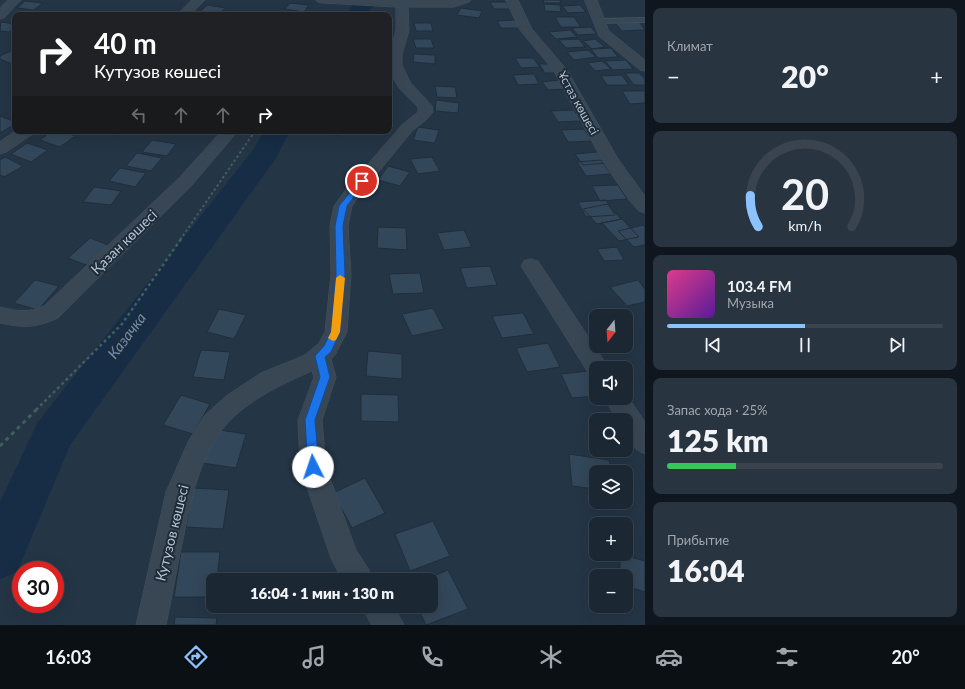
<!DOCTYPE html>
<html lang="ru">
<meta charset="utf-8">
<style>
:root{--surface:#1b2834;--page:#283440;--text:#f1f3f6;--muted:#a0a6ac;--line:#39444f;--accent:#8bc2ff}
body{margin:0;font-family:Lato,sans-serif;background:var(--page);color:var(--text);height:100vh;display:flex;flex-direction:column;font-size:15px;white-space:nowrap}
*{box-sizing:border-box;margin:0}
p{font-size:13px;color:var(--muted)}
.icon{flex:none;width:22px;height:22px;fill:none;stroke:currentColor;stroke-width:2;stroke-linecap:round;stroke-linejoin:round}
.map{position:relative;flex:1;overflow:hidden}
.sheet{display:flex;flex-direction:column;gap:8px;padding:8px;background:#0f161d;width:320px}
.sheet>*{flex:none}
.top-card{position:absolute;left:12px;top:12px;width:380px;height:122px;border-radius:8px;box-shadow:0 4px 16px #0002,0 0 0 1px var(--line);background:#202124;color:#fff;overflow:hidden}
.needle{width:26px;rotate:197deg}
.tools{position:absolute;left:589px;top:309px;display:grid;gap:8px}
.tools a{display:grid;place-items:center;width:44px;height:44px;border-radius:8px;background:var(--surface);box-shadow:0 4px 16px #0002,0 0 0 1px var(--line);font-size:20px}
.speed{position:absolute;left:12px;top:561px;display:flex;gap:8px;font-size:20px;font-weight:700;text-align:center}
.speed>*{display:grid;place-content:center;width:52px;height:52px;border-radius:50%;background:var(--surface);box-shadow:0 4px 16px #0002,0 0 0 1px var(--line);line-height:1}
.speed .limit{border:6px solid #d22;background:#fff;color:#111}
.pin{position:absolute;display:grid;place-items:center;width:34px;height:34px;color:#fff;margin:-17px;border:2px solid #fff;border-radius:50%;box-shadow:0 1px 4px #0007}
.me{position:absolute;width:44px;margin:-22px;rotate:356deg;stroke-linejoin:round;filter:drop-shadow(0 0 3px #0008)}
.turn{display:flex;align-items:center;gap:14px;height:84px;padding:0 16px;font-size:18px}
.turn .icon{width:52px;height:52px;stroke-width:2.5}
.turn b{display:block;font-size:28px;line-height:34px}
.lanes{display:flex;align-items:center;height:38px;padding:0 16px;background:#0003;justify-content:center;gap:20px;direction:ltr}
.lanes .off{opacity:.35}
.big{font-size:30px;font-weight:800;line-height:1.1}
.sheet .widget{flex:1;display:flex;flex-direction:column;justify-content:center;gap:6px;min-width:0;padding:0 14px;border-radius:8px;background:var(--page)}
.sheet .dial{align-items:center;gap:0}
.dial svg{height:104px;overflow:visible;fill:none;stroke:var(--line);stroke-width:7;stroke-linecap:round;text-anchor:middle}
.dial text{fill:var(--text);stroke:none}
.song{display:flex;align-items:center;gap:12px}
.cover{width:48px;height:48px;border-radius:6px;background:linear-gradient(135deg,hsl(330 70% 55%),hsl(270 70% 35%))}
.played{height:4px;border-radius:2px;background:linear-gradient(90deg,var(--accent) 50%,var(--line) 50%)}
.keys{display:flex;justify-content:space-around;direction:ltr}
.heat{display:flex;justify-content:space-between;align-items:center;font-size:22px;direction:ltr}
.charge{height:6px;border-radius:3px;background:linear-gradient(90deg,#34c759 25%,var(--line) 0)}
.trip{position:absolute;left:206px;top:573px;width:232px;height:40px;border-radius:8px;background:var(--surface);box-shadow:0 4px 16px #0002,0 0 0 1px var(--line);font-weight:800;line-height:40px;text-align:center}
.dock{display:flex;height:64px;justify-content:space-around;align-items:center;background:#0b1015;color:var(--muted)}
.dock .icon{width:28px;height:28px}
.dock .on{color:var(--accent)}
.dock b{font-size:18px;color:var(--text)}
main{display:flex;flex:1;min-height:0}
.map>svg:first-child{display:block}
</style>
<main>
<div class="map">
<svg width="645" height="625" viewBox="0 0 645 625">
<rect width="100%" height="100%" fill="#243545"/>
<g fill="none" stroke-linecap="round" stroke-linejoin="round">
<path fill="#162d45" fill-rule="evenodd" d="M357,0H378L366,15H345Z
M264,131H290L276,158L70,445L17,572L0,579V502L38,422L253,150Z"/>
</g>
<path fill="#33475a" stroke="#202e3c" d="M543,0H560L561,3H544Z
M25,1L43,3L34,10L17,8Z
M490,2H506L510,9H494Z
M290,3L309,5L304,12L285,9Z
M544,4L560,5L561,12L545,11Z
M207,5L225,8L219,14L200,12Z
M580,5L586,12L568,13L562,6Z
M461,8L482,11L479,18L457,15Z
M555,17H574L581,27H561Z
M515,20L520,28H501L497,21Z
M1,22L15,24V28L9,32L0,31Z
M639,22L645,30L622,31L615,23Z
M414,23H431L433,31H416Z
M591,27L597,34L578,35L572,28Z
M570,30L577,37L556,39L549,32Z
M413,39H431L434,48H416Z
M579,39L585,47L566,48L559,40Z
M595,39L605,47L592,49L583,41Z
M611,48L618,57L598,58L591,49Z
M15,49V63L12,64L0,59V56Z
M588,50L596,57L574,60L567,52Z
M414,54L435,55V64L413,62Z
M515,58H533L540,67L521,68Z
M626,60L633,69L613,70L605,61Z
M602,61L611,69L596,71L587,63Z
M539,64H550L557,73H545Z
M625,73H639L645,79V85H634Z
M534,74L539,84L518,85L513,75Z
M622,75L629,85H607L601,76Z
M559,80L565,89L548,90L542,82Z
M435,86L455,87L457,98L437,97Z
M622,91H645V103L630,104Z
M436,100L459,103L458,113L435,111Z
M574,110L581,121L558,122L551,111Z
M0,116L15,122V124L0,133Z
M418,127L439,130L435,143L413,140Z
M584,129L592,141L568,142L561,130Z
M52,131H61L75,136L60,147L40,140Z
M101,131H125L118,136Z
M322,131H344L343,136L321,134Z
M152,140L176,144L167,156L142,152Z
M27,143L48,150L31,162L11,154Z
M597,152L605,163L583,165L575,154Z
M137,153L162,158L151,171L126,166Z
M5,157L23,166L4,177L0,175V160Z
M432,157L440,171L418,174L410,159Z
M601,160L611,174L586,176L577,162Z
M388,166L410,172L400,186L378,180Z
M120,168L146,173L135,187L109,181Z
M618,185L627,199L600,201L592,186Z
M94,187L121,191L111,205L83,202Z
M606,200L615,215L586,217L578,202Z
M607,204L621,219L597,224L583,209Z
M622,219L639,237L619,241L602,223Z
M643,225L645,227V245L634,247L618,231Z
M378,227L406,228L407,250L377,248Z
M464,230L472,247L444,250L437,233Z
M90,238L111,246L89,266L68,258Z
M617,247L624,260L604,261L597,249Z
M490,266L497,285L467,288L460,268Z
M420,273L424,293L393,294L389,274Z
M35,280L59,286L38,310L14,303Z
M638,280L645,289V302L627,306L610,287Z
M433,308L444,329L412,336L402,314Z
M219,309L246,315L234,339L207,332Z
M523,313L534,334L502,338L492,316Z
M548,343L560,367L527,372L516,348Z
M201,350L230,352L224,380L193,377Z
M368,351L402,354V379L366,376Z
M588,371L596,387V396L572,398L561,374Z
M361,394L398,395L399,422L361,421Z
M181,395L210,404L193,434L163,425Z
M213,429L246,434L236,468L202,463Z
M569,454L609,460L611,472H596V489L572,486Z
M365,478L385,513L352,528L333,493Z
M193,488L229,490L223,529L186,527Z
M433,521L450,556L410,571L395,534Z
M181,552H220L217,580H213V597H174Z
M620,554L645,561V592L626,586V576H620Z
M448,570L468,609L426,625L417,606H431V580H424Z
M175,617L217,618L216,625H174Z"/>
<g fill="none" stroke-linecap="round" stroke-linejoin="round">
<g stroke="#43505e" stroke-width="2">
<path id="lane" d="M645,18V22L598,23L595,21L598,19Z"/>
</g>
<g stroke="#43505e" stroke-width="1">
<path id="street" d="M8,0H21L4,18L0,19V8Z
M192,0H205L190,15H177Z
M316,0H471L469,2L454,7H408L409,30L402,55V65L410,82L432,106L433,112L426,120L412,131L359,196L352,206L348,226L351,274L347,332L335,355L331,359L336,377L322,420L326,467L356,550L369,570L373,580H342L331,558L300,467L298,420L314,377L312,371C280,385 243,402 221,431C197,464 190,505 182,544C177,571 171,598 166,625H136L166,492L188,442L204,416L226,396L261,373L305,355L319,343L325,332L331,274L330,226L334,206L347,188L402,125L418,112V107L399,88L393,78L389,67V55L396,30V7L322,3L318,2Z
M506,0H518L532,29L567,70L618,159L645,196V213L639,211L629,200L602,160L554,71L520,30Z
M585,0H597L609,31L645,60V71L640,70L599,36Z
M16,131H35L33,134L6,152L0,154V142Z
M222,131H238L192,185L58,318C36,328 24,328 0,323V307C16,311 28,313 44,306L180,177Z
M531,259L538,261L605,362L608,368H596V377L589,374L521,266L524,261Z
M626,394L645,422V454C629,448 626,436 626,420H617L604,398H626Z
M362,606H394L404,625H372Z"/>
</g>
<path stroke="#405e5d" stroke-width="2" stroke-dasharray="2.5 2.5" stroke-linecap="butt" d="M180,240L255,131"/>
<path stroke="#405e5d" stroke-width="2.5" stroke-dasharray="3 3" stroke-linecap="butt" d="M36,410L122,324L181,239"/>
<path stroke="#405e5d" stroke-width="3" stroke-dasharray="4 4" stroke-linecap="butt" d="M0,446L37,409"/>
<use href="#lane" fill="#394755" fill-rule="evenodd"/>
<use href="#street" fill="#394755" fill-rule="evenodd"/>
</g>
<path fill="#1a73e8" stroke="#114b97" d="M362,179L366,181L347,206L343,226L345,274L340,332L331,352L325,357L330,377L315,420L319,467L317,471L313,472L309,471L308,467L305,420L320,377L315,356L324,346L331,332L336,274L335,226L339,206L360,180Z"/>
<path fill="#f59e0b" d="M340,275L345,278L340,332L336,340L333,341L328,338L331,332L336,278Z"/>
<g text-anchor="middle" stroke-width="4" stroke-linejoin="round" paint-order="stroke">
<g font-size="12" fill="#b7c2ce" stroke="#1e2c3a">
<text transform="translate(578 103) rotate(61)" y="4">Ұстаз көшесі</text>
</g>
<g font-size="14" fill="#b7c2ce" stroke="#1e2c3a">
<text transform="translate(124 242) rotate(-44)" y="5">Қазан көшесі</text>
<text transform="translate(172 533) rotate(-76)" y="5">Кутузов көшесі</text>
</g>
<g font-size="15" font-style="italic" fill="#6d8fb0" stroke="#1e2c3a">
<text transform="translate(127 336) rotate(-53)" y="5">Казачка</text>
</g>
</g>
</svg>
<div class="tools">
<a><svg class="needle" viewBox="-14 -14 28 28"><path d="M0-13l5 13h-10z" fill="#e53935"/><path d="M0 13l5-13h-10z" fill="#a0a6ac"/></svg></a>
<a><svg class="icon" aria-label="sound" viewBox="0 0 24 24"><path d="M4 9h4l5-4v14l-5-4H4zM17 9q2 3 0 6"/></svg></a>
<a><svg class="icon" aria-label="search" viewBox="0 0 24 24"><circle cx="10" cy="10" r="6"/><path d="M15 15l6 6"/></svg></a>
<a><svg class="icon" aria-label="layers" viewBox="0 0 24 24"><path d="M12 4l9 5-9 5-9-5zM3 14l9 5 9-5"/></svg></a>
<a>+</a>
<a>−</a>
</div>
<div class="speed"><div class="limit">30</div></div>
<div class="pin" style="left:362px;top:181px;background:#d93025"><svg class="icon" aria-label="arrive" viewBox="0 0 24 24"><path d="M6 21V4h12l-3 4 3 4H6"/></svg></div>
<svg class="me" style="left:313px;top:467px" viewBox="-20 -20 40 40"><circle r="19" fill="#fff"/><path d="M0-13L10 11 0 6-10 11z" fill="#1a73e8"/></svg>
<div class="trip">16:04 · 1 мин · 130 m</div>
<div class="top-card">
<div class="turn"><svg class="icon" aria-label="right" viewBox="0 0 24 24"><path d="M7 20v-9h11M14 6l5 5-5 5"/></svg><div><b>40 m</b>Кутузов көшесі</div></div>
<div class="lanes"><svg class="icon off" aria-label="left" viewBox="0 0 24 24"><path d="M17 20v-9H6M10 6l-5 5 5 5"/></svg><svg class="icon off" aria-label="ahead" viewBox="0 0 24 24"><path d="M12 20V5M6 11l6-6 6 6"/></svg><svg class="icon off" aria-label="ahead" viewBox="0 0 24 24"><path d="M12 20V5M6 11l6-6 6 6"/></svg><svg class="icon" aria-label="right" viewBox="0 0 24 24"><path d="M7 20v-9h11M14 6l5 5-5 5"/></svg></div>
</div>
</div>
<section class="sheet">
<div class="widget"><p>Климат</p>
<div class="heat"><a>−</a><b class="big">20°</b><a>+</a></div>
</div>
<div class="widget dial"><svg viewBox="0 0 100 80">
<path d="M14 69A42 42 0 1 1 86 69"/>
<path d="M14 69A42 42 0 0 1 8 45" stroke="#8bc2ff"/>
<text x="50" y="56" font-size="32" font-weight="700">20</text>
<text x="50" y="72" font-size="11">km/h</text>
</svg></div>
<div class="widget">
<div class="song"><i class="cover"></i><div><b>103.4 FM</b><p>Музыка</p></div></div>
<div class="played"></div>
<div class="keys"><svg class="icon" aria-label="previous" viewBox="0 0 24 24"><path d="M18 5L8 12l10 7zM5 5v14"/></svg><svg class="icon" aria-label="pause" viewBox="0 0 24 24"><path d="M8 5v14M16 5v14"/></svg><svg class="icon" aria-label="next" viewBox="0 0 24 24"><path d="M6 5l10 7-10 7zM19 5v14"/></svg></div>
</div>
<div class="widget"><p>Запас хода · 25%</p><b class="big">125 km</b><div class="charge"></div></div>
<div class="widget"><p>Прибытие</p><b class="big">16:04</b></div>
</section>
</main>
<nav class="dock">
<b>16:03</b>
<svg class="icon on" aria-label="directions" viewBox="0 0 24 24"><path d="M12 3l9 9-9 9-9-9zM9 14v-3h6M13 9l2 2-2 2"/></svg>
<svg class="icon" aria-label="music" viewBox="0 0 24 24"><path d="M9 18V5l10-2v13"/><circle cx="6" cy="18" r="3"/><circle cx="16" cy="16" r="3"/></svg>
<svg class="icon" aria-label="phone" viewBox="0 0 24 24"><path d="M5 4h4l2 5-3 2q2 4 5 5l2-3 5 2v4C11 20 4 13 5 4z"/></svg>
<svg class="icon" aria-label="climate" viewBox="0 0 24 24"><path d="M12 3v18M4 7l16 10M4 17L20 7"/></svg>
<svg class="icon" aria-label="car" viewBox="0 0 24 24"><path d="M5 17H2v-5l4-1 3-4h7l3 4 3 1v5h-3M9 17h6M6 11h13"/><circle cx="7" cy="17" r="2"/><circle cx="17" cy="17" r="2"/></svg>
<svg class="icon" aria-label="filters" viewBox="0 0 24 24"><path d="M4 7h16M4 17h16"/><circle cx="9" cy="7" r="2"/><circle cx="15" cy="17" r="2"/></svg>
<b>20°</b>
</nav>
